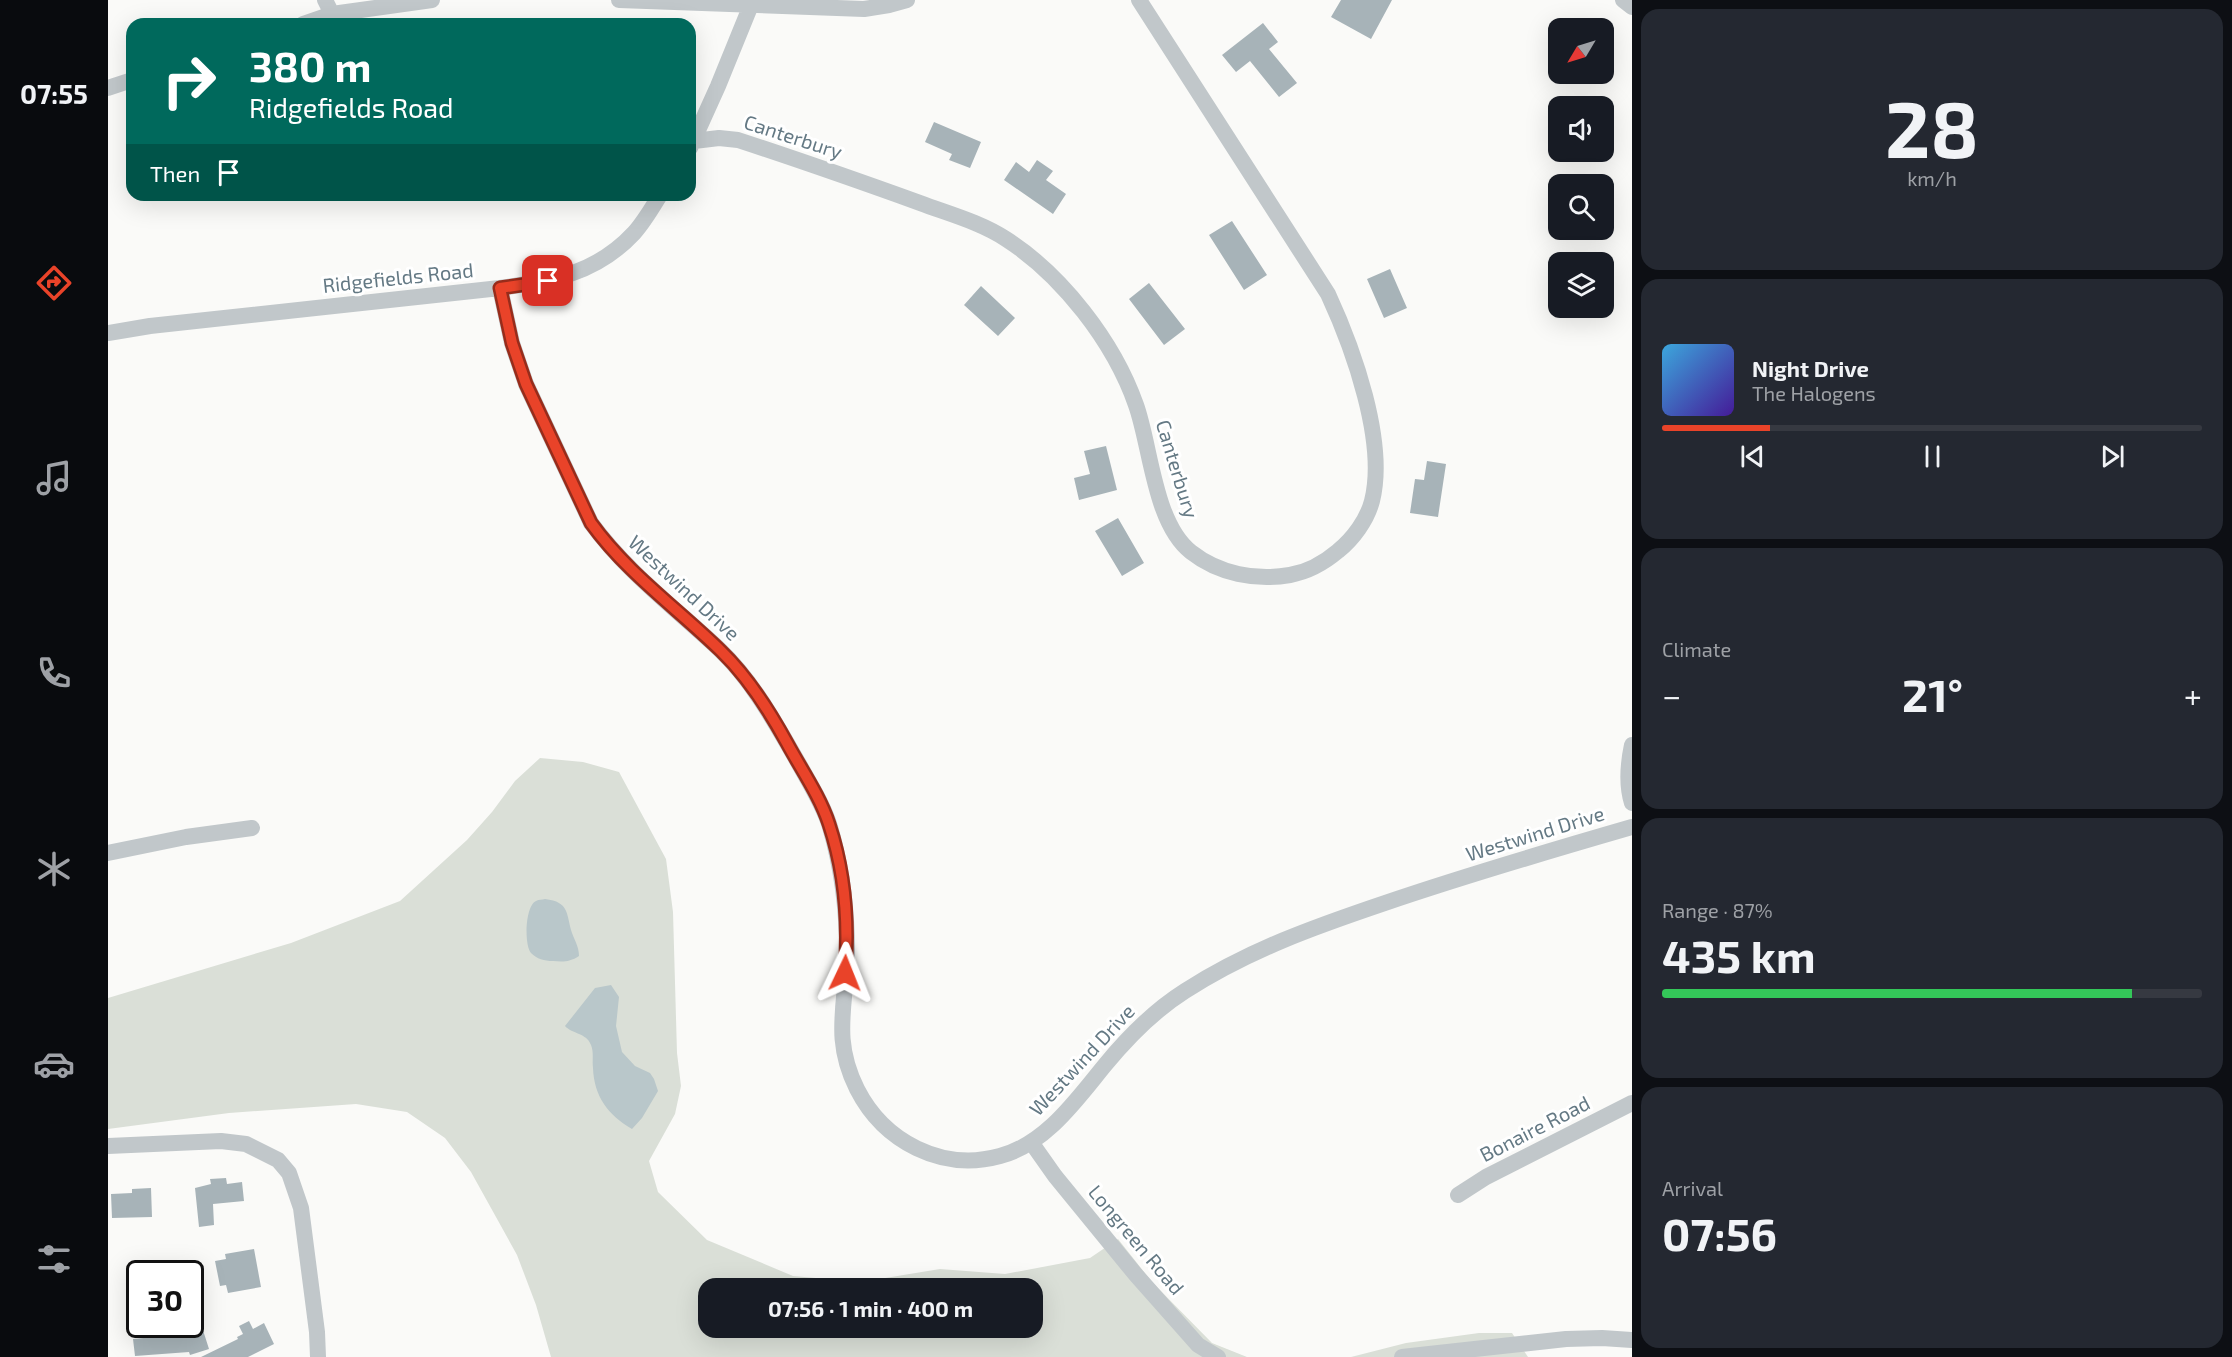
<!DOCTYPE html>
<meta charset="utf-8">
<style>
:root{--surface:#171b24;--page:#242831;--text:#f1f3f6;--muted:#9ea1a6;--line:#363941;--accent:#e94329}
body{margin:0;font-family:"Exo 2",sans-serif;background:var(--page);color:var(--text);height:100vh;display:flex;flex-direction:column;font-size:22px;white-space:nowrap}
*{box-sizing:border-box;margin:0}
p{font-size:20px;color:var(--muted)}
.icon{flex:none;width:33px;height:33px;fill:none;stroke:currentColor;stroke-width:2;stroke-linecap:round;stroke-linejoin:round}
.map{position:relative;flex:1;overflow:hidden}
.details{display:flex;flex-direction:column;gap:9px;padding:9px;background:#0d0f14;width:600px}
.details>*{flex:none}
.guide{position:absolute;left:18px;top:18px;width:570px;height:183px;border-radius:18px;box-shadow:0 6px 24px #0002;background:#00695c;color:#fff;overflow:hidden}
.needle{width:39px;rotate:232deg}
.tools{position:absolute;left:1440px;top:18px;display:grid;gap:12px}
.tools a{display:grid;place-items:center;width:66px;height:66px;border-radius:12px;background:var(--surface);box-shadow:0 6px 24px #0002;font-size:30px}
.speed{position:absolute;left:18px;top:1260px;display:flex;gap:12px;font-size:30px;font-weight:700;text-align:center}
.speed>*{display:grid;place-content:center;width:78px;height:78px;border-radius:50%;background:var(--surface);box-shadow:0 6px 24px #0002;line-height:1}
.speed .limit{border:3px solid #111;border-radius:9px;background:#fff;color:#111}
.pin{position:absolute;display:grid;place-items:center;width:51px;height:51px;color:#fff;margin:-26px;border-radius:12px;box-shadow:0 3px 9px #0006}
.me{position:absolute;width:66px;margin:-33px;rotate:2deg;stroke-linejoin:round;filter:drop-shadow(0 0 4px #0008)}
.turn{display:flex;align-items:center;gap:21px;height:126px;padding:0 24px;font-size:27px}
.turn .icon{width:78px;height:78px;stroke-width:2.5}
.turn b{display:block;font-size:42px;line-height:51px}
.then{display:flex;align-items:center;height:57px;padding:0 24px;background:#0003;gap:12px;font-size:22px}
.big{font-size:45px;font-weight:700;line-height:1.1}
.details .tile{flex:1;display:flex;flex-direction:column;justify-content:center;gap:9px;min-width:0;padding:0 21px;border-radius:18px;background:var(--page)}
.details .dial{align-items:center;gap:0}
.dial b{font-size:78px;line-height:1}
.song{display:flex;align-items:center;gap:18px}
.cover{width:72px;height:72px;border-radius:9px;background:linear-gradient(135deg,hsl(200 70% 55%),hsl(260 70% 35%))}
.played{height:6px;border-radius:3px;background:linear-gradient(90deg,var(--accent) 20%,var(--line) 20%)}
.keys{display:flex;justify-content:space-around;direction:ltr}
.heat{display:flex;justify-content:space-between;align-items:center;font-size:33px;direction:ltr}
.charge{height:9px;border-radius:4px;background:linear-gradient(90deg,#34c759 87%,var(--line) 0)}
.trip{position:absolute;left:590px;top:1278px;width:345px;height:60px;border-radius:18px;background:var(--surface);box-shadow:0 6px 24px #0002;font-weight:700;line-height:60px;text-align:center}
main{display:flex;flex:1;min-height:0}
.tab-bar{display:flex;flex-direction:column;width:108px;justify-content:space-around;align-items:center;background:#090b0e;color:var(--muted)}
.tab-bar .icon{width:42px;height:42px}
.tab-bar .selected{color:var(--accent)}
.tab-bar b{font-size:27px;color:var(--text)}
.map>svg:first-child{display:block}
</style>
<main>
<nav class="tab-bar">
<b>07:55</b>
<svg class="icon selected" aria-label="directions" viewBox="0 0 24 24"><path d="M12 3l9 9-9 9-9-9zM9 14v-3h6M13 9l2 2-2 2"/></svg>
<svg class="icon" aria-label="music" viewBox="0 0 24 24"><path d="M9 18V5l10-2v13"/><circle cx="6" cy="18" r="3"/><circle cx="16" cy="16" r="3"/></svg>
<svg class="icon" aria-label="phone" viewBox="0 0 24 24"><path d="M5 4h4l2 5-3 2q2 4 5 5l2-3 5 2v4C11 20 4 13 5 4z"/></svg>
<svg class="icon" aria-label="climate" viewBox="0 0 24 24"><path d="M12 3v18M4 7l16 10M4 17L20 7"/></svg>
<svg class="icon" aria-label="car" viewBox="0 0 24 24"><path d="M5 17H2v-5l4-1 3-4h7l3 4 3 1v5h-3M9 17h6M6 11h13"/><circle cx="7" cy="17" r="2"/><circle cx="17" cy="17" r="2"/></svg>
<svg class="icon" aria-label="filters" viewBox="0 0 24 24"><path d="M4 7h16M4 17h16"/><circle cx="9" cy="7" r="2"/><circle cx="15" cy="17" r="2"/></svg>
</nav>
<div class="map">
<svg width="1524" height="1357" viewBox="0 0 1524 1357">
<rect width="100%" height="100%" fill="#fafaf8"/>
<path fill="#dadfd7" fill-rule="evenodd" d="M432,758L475,762L511,772L558,859L565,912L569,1053L573,1086L567,1114L541,1161L550,1192L599,1240L685,1276L753,1282L832,1269L897,1274L982,1258L1010,1239L1044,1282L1104,1343L1139,1357H443L428,1305L409,1255L363,1172L337,1138L299,1112L248,1104L121,1113L0,1129V998L183,943L292,901L359,840L384,812L407,781ZM600,1288H924V1328H600Z
M1371,1333H1404L1420,1357H1243L1298,1343Z"/>
<path fill="#b9c7ca" d="M437,899C462,902 458,914 464,933C467,941 471,947 471,956C462,962 455,962 445,961C436,961 429,959 423,953C416,945 417,906 428,901C431,899 434,900 437,899Z
M503,985L511,997L508,1026L514,1052L527,1066L542,1073L546,1079L550,1091L534,1118L524,1129C500,1115 486,1096 485,1068C484,1061 486,1052 483,1045C479,1033 464,1034 457,1026L487,988Z"/>
<path fill="#a7b3b8" d="M1233,0H1284L1263,39L1223,17Z
M1155,23L1170,42L1161,49L1189,83L1171,97L1142,61L1128,72L1114,55Z
M826,122L873,142L862,168L841,160L844,154L817,142Z
M929,160L945,171L938,180L958,194L945,214L896,180L908,162L921,172Z
M1124,221L1159,275L1136,290L1101,235Z
M1282,269L1299,308L1276,318L1259,279Z
M1041,283L1077,329L1056,345L1021,299Z
M873,286L907,318L890,336L856,305Z
M998,446L1009,490L971,500L966,478L982,474L976,451Z
M1319,461L1338,464L1330,517L1302,513L1307,479L1316,480Z
M1010,518L1036,563L1014,576L987,531Z
M118,1178L119,1184L134,1182L136,1201L105,1204L106,1225L91,1227L87,1188L103,1184L102,1179Z
M43,1188L44,1217L4,1218L3,1194L24,1193V1189Z
M146,1249L153,1287L120,1293L118,1285L112,1286L107,1261L118,1259L117,1254Z
M141,1321L145,1329L156,1323L166,1344L140,1357H93L130,1339L129,1337L135,1334L131,1326Z
M93,1324L101,1349L82,1355L81,1352L27,1356L25,1339L76,1334L74,1330Z"/>
<g fill="none" stroke-linecap="round" stroke-linejoin="round">
<path stroke="#c1c7ca" stroke-width="16" d="M217,0L224,14
M511,0L756,9L781,5L799,0
M1515,0L1524,7
M195,24L224,14L324,0
M0,88L24,80
M586,141L611,138L630,140C691,160 751,181 812,203C841,214 872,222 898,239C954,275 1006,342 1028,405C1043,447 1046,523 1083,552C1111,574 1148,581 1182,575C1199,572 1217,562 1230,551C1245,539 1259,520 1264,501C1279,442 1245,348 1220,294L1031,0
M582,148L610,86L645,0
M392,288L404,343L418,384L483,523C519,572 567,608 611,649C645,681 668,724 691,764C702,784 716,806 722,827C734,868 739,908 739,951C739,1004 723,1037 749,1089C776,1142 834,1172 892,1156C938,1144 969,1099 997,1065C1020,1037 1047,1010 1077,991C1141,950 1206,927 1277,903C1359,875 1441,851 1524,827
M0,333L42,326L392,288C444,281 488,274 526,233C536,222 544,208 552,195
M1524,745C1520,764 1518,784 1524,803
M0,853L78,837L144,828
M923,1142L947,1176L1028,1275L1090,1345L1110,1357
M0,1146L113,1141L138,1144L170,1160L181,1173L193,1208L209,1332L210,1357
M1350,1195L1378,1177L1524,1103
M1294,1357L1458,1339L1494,1338L1524,1340"/>
</g>
<g fill="none" stroke-linecap="round" stroke-linejoin="round">
<g stroke="#972c1b" stroke-width="15">
<path id="route" d="M440,281L392,288L404,343L418,384L483,523C519,573 569,608 613,651C640,677 661,710 679,743C693,769 712,796 721,824C737,872 741,923 737,973"/>
</g>
<use href="#route" stroke="#e94329" stroke-width="10"/>
</g>
<g text-anchor="middle" stroke-width="6" stroke-linejoin="round" paint-order="stroke">
<g font-size="20" fill="#647984" stroke="#fff">
<text transform="translate(685 137) rotate(18)" y="7">Canterbury</text>
<text transform="translate(290 278) rotate(-6)" y="7">Ridgefields Road</text>
<text transform="translate(1069 469) rotate(73)" y="7">Canterbury</text>
<text transform="translate(576 588) rotate(43)" y="7">Westwind Drive</text>
<text transform="translate(1427 834) rotate(-17)" y="7">Westwind Drive</text>
<text transform="translate(974 1060) rotate(-47)" y="7">Westwind Drive</text>
<text transform="translate(1427 1129) rotate(-27)" y="7">Bonaire Road</text>
<text transform="translate(1028 1240) rotate(50)" y="7">Longreen Road</text>
</g>
</g>
</svg>
<div class="tools">
<a><svg class="needle" viewBox="-14 -14 28 28"><path d="M0-13l5 13h-10z" fill="#e53935"/><path d="M0 13l5-13h-10z" fill="#9ea1a6"/></svg></a>
<a><svg class="icon" aria-label="sound" viewBox="0 0 24 24"><path d="M4 9h4l5-4v14l-5-4H4zM17 9q2 3 0 6"/></svg></a>
<a><svg class="icon" aria-label="search" viewBox="0 0 24 24"><circle cx="10" cy="10" r="6"/><path d="M15 15l6 6"/></svg></a>
<a><svg class="icon" aria-label="layers" viewBox="0 0 24 24"><path d="M12 4l9 5-9 5-9-5zM3 14l9 5 9-5"/></svg></a>
</div>
<div class="speed"><div class="limit">30</div></div>
<div class="pin" style="left:440px;top:281px;background:#d93025"><svg class="icon" aria-label="arrive" viewBox="0 0 24 24"><path d="M6 21V4h12l-3 4 3 4H6"/></svg></div>
<svg class="me" style="left:737px;top:973px" viewBox="-20 -20 40 40"><path d="M0-17L14 15 0 8-14 15z" fill="#e94329" stroke="#fff" stroke-width="4"/></svg>
<div class="trip">07:56 · 1 min · 400 m</div>
<div class="guide">
<div class="turn"><svg class="icon" aria-label="right" viewBox="0 0 24 24"><path d="M7 20v-9h11M14 6l5 5-5 5"/></svg><div><b>380 m</b>Ridgefields Road</div></div>
<div class="then">Then<svg class="icon" aria-label="arrive" viewBox="0 0 24 24"><path d="M6 21V4h12l-3 4 3 4H6"/></svg></div>
</div>
</div>
<section class="details">
<div class="tile dial"><b>28</b><p>km/h</p></div>
<div class="tile">
<div class="song"><i class="cover"></i><div><b>Night Drive</b><p>The Halogens</p></div></div>
<div class="played"></div>
<div class="keys"><svg class="icon" aria-label="previous" viewBox="0 0 24 24"><path d="M18 5L8 12l10 7zM5 5v14"/></svg><svg class="icon" aria-label="pause" viewBox="0 0 24 24"><path d="M8 5v14M16 5v14"/></svg><svg class="icon" aria-label="next" viewBox="0 0 24 24"><path d="M6 5l10 7-10 7zM19 5v14"/></svg></div>
</div>
<div class="tile"><p>Climate</p>
<div class="heat"><a>−</a><b class="big">21°</b><a>+</a></div>
</div>
<div class="tile"><p>Range · 87%</p><b class="big">435 km</b><div class="charge"></div></div>
<div class="tile"><p>Arrival</p><b class="big">07:56</b></div>
</section>
</main>
